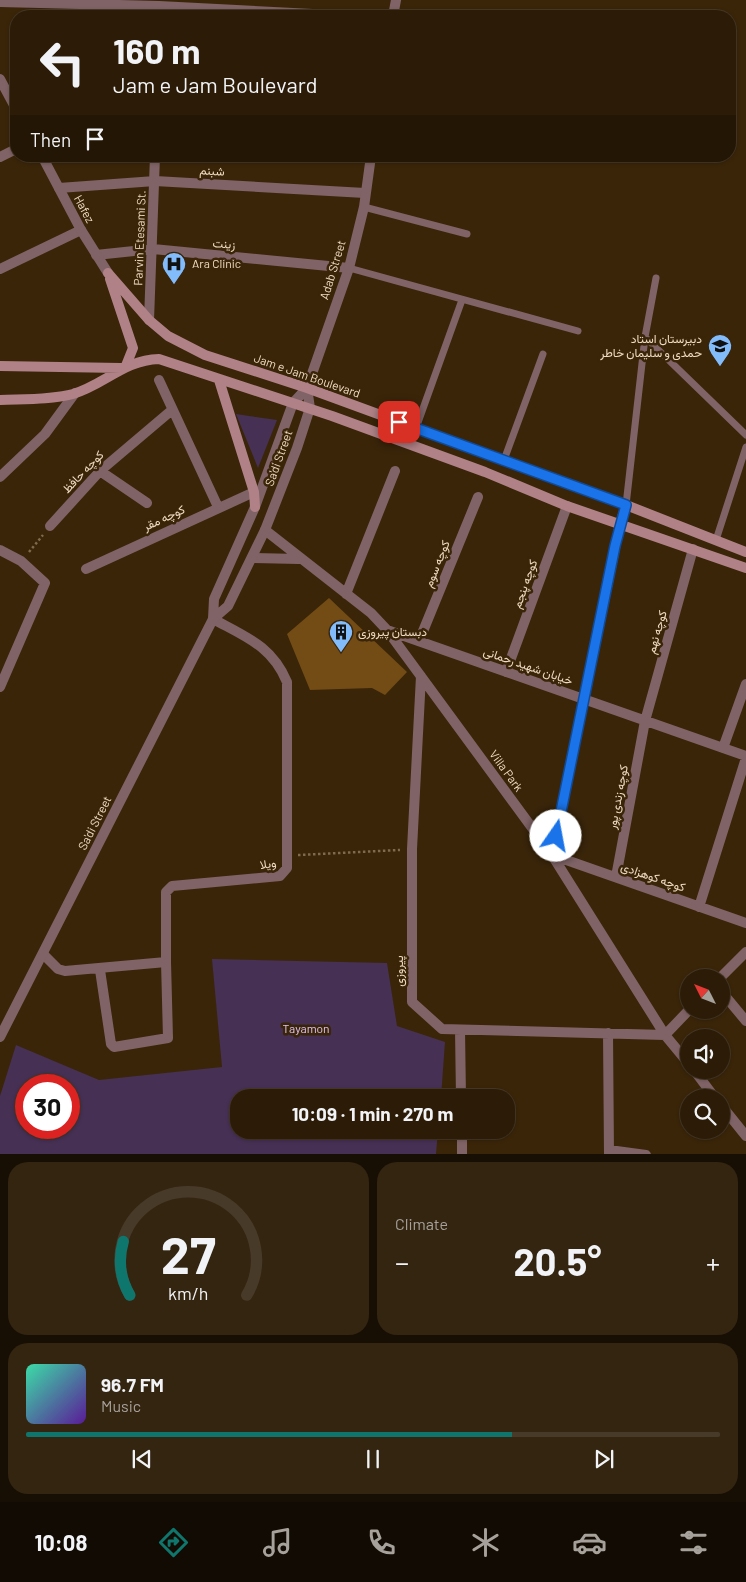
<!DOCTYPE html>
<meta charset="utf-8">
<style>
:root{--surface:#2c1c07;--page:#342511;--text:#f1f3f6;--muted:#a6a19b;--line:#483a28;--accent:#0f766e}
body{margin:0;font-family:Barlow,Vazirmatn,sans-serif;background:var(--page);color:var(--text);height:100vh;display:flex;flex-direction:column;font-size:19px;white-space:nowrap}
*{box-sizing:border-box;margin:0}
p{font-size:16px;color:var(--muted)}
.icon{flex:none;width:28px;height:28px;fill:none;stroke:currentColor;stroke-width:2;stroke-linecap:round;stroke-linejoin:round}
.map{position:relative;height:1154px;overflow:hidden}
.details{display:flex;flex-direction:column;gap:8px;padding:8px;background:#180f04;flex:1}
.details>*{flex:none}
.guide{position:absolute;left:10px;top:10px;width:726px;height:152px;border-radius:20px;box-shadow:0 1px 4px #0004,0 0 0 1px var(--line);background:#2c1c07;color:var(--text);overflow:hidden}
.needle{width:32px;rotate:312deg}
.buttons{position:absolute;left:680px;top:969px;display:grid;gap:10px}
.buttons a{display:grid;place-items:center;width:50px;height:50px;border-radius:50%;background:var(--surface);box-shadow:0 1px 4px #0004,0 0 0 1px var(--line);font-size:25px}
.speed{position:absolute;left:15px;top:1074px;display:flex;gap:10px;font-size:25px;font-weight:700;text-align:center}
.speed>*{display:grid;place-content:center;width:65px;height:65px;border-radius:50%;background:var(--surface);box-shadow:0 1px 4px #0004,0 0 0 1px var(--line);line-height:1}
.speed .limit{border:8px solid #d22;background:#fff;color:#111}
.pin{position:absolute;display:grid;place-items:center;width:42px;height:42px;color:#fff;margin:-21px;border-radius:10px;box-shadow:0 2px 8px #0006}
.me{position:absolute;width:55px;margin:-28px;rotate:12deg;stroke-linejoin:round;filter:drop-shadow(0 0 4px #0008)}
.turn{display:flex;align-items:center;gap:18px;height:105px;padding:0 20px;font-size:22px}
.turn .icon{width:65px;height:65px;stroke-width:2.5}
.turn b{display:block;font-size:35px;line-height:42px}
.then{display:flex;align-items:center;height:48px;padding:0 20px;background:#0003;gap:10px;font-size:19px}
.big{font-size:38px;font-weight:700;line-height:1.1}
.details .tile{flex:1;display:flex;flex-direction:column;justify-content:center;gap:8px;min-width:0;padding:0 18px;border-radius:20px;background:var(--page)}
.details .dial{align-items:center;gap:0}
.dial svg{height:130px;overflow:visible;fill:none;stroke:var(--line);stroke-width:7;stroke-linecap:round;text-anchor:middle}
.dial text{fill:var(--text);stroke:none}
.song{display:flex;align-items:center;gap:15px}
.cover{width:60px;height:60px;border-radius:8px;background:linear-gradient(135deg,hsl(160 70% 55%),hsl(270 70% 35%))}
.played{height:5px;border-radius:2px;background:linear-gradient(90deg,var(--accent) 70%,var(--line) 70%)}
.keys{display:flex;justify-content:space-around;direction:ltr}
.heat{display:flex;justify-content:space-between;align-items:center;font-size:28px;direction:ltr}
.details .tiles{flex:1;display:grid;gap:8px;grid-template-columns:1fr 1fr}
.tile:last-child{grid-column:span 2}
.trip{position:absolute;left:230px;top:1089px;width:285px;height:50px;border-radius:20px;background:var(--surface);box-shadow:0 1px 4px #0004,0 0 0 1px var(--line);font-weight:700;line-height:50px;text-align:center}
.menu{display:flex;height:80px;justify-content:space-around;align-items:center;background:#120b03;color:var(--muted)}
.menu .icon{width:35px;height:35px}
.menu .selected{color:var(--accent)}
.menu b{font-size:22px;color:var(--text)}
.map>svg:first-child{display:block}
</style>
<div class="map">
<svg width="746" height="1155" viewBox="0 0 746 1155">
<rect width="100%" height="100%" fill="#3a2509"/>
<path fill="#463053" fill-rule="evenodd" d="M236,414L277,420L258,468Z
M212,959L387,963L397,1026L445,1042L441,1097L239,1098V1130H438L436,1154H0V1096L16,1045L99,1080L222,1067ZM26,1085H69V1128H26Z"/>
<path fill="#724b15" d="M329,598L407,672L385,695L372,688L310,690L287,634Z"/>
<g fill="none" stroke-linecap="round" stroke-linejoin="round">
<path stroke="#7f6a4e" stroke-width="2.5" stroke-dasharray="2.5 2.5" stroke-linecap="butt" d="M29,552L43,535
M298,855L400,850"/>
<path stroke="#806366" stroke-width="7" d="M364,207L467,234
M349,268L578,331
M645,337L746,435
M416,428L462,300
M504,460L543,354
M626,505L645,337L656,278
M716,540L746,447"/>
<path stroke="#806366" stroke-width="10" d="M0,2L159,6L352,16
M0,157L16,149
M59,188L155,181L365,193
M96,255L153,249L349,268
M0,269L81,230
M149,320L155,156
M159,380L218,507
M100,471L147,503
M0,477L45,434L75,393
M620,524L552,855L746,923
M50,526L100,471L172,410
M265,530L371,613L387,630L552,855L665,1035L689,1064
M0,550L21,561L45,583L0,687
M252,558L299,559
M86,569L254,492
M346,594L395,471
M387,630L746,756
M419,641L478,497
M506,672L567,506
M421,676L412,849V1002L442,1029L665,1035
M723,748L746,684
M616,877L645,721L693,549
M699,907L746,758
M43,954L58,969L65,971L166,962V892L172,886L280,876L287,868V682C272,646 246,637 213,619
M100,970L111,1044L114,1047L168,1038L166,962
M720,978L746,952
M721,991L746,1021
M460,1030L461,1098
M608,1033L609,1155
M665,1035L689,1010
M694,1070L715,1098
M721,1105L746,1136
M462,1130V1155
M609,1150L646,1155"/>
<path stroke="#806366" stroke-width="10" d="M393,16L396,0
M0,79L16,109
M42,156L81,230L108,273
M213,619L214,599L255,507L293,403L307,388L349,268L364,207L371,156
M0,1037L213,619L228,606L265,530L297,448L310,408L307,388"/>
<path stroke="#b08287" stroke-width="10" d="M108,273L149,320L168,336L205,355L307,388L626,505L746,552
M110,279L133,348L125,368
M0,366L121,368
M219,380L254,492L255,507
M0,400C24,399 50,400 73,394C104,385 124,360 159,359L332,416L485,472L567,506L746,568
M620,524L626,505"/>
</g>
<g fill="none" stroke-linecap="round" stroke-linejoin="round">
<g stroke="#114b97" stroke-width="12">
<path id="route" d="M399,422L626,505L615,546L556,836"/>
</g>
<use href="#route" stroke="#1a73e8" stroke-width="9"/>
</g>
<defs>
<g id="hospital-pin" transform="scale(1.25)"><path d="M0 17L-7.5 6A9.5 9.5 0 1 1 7.5 6Z" fill="#83bcfb" stroke="#3a2509"/><path d="M-5-5h3v3.5h4V-5h3V5h-3V1.5h-4V5h-3Z" fill="#111"/></g>
<g id="school-pin" transform="scale(1.25)"><path d="M0 17L-7.5 6A9.5 9.5 0 1 1 7.5 6Z" fill="#83bcfb" stroke="#3a2509"/><path d="M0-5L7-2L0 1L-7-2ZM-4 1L0 2.5L4 1V4Q0 6-4 4Z" fill="#111"/></g>
<g id="building-pin" transform="scale(1.25)"><path d="M0 17L-7.5 6A9.5 9.5 0 1 1 7.5 6Z" fill="#83bcfb" stroke="#3a2509"/><path d="M-4-6H4V6H1V3H-1V6H-4ZM-2.5-4.3h1.7v1.8h-1.7ZM.8-4.3h1.7v1.8H.8ZM-2.5-1h1.7V.8h-1.7ZM.8-1h1.7V.8H.8Z" fill="#111"/></g>
</defs>
<g fill-rule="evenodd">
<use href="#hospital-pin" x="174" y="264"/>
<use href="#school-pin" x="720" y="346"/>
<use href="#building-pin" x="341" y="632"/>
</g>
<g text-anchor="middle" stroke-width="5" stroke-linejoin="round" paint-order="stroke">
<g font-size="12" fill="#f0dac0" stroke="#3a2509">
<text transform="translate(212 171) rotate(3)" y="4">شبنم</text>
<text transform="translate(84 209) rotate(62)" y="4">Hafez</text>
<text transform="translate(140 238) rotate(-88)" y="4">Parvin Etesami St.</text>
<text transform="translate(224 244) rotate(5)" y="4">زینت</text>
<text transform="translate(333 270) rotate(-73)" y="4">Adab Street</text>
<text transform="translate(307 376) rotate(19)" y="4">Jam e Jam Boulevard</text>
<text transform="translate(279 458) rotate(-70)" y="4">Sa'di Street</text>
<text transform="translate(83 472) rotate(-46)" y="4">کوچه حافظ</text>
<text transform="translate(164 518) rotate(-25)" y="4">کوچه مقر</text>
<text transform="translate(437 564) rotate(-68)" y="4">کوچه سوم</text>
<text transform="translate(525 584) rotate(-70)" y="4">کوچه پنجم</text>
<text transform="translate(657 632) rotate(-74)" y="4">کوچه نهم</text>
<text transform="translate(528 666) rotate(19)" y="4">خیابان شهید رحمانی</text>
<text transform="translate(506 771) rotate(54)" y="4">Villa Park</text>
<text transform="translate(618 797) rotate(-79)" y="4">کوچه زندی پور</text>
<text transform="translate(95 823) rotate(-63)" y="4">Sa'di Street</text>
<text transform="translate(268 864) rotate(-9)" y="4">ویلا</text>
<text transform="translate(653 877) rotate(19)" y="4">کوچه کوهزادی</text>
<text transform="translate(399 971) rotate(-90)" y="4">پیروزی</text>
</g>
<g font-size="12" fill="#f0dac0" stroke="#3a2509" text-anchor="start">
<text x="192" y="268">Ara Clinic</text>
<text x="702" y="343" text-anchor="end">دبیرستان استاد<tspan x="702" dy="14">حمدی و سلیمان خاطر</tspan></text>
<text x="358" y="636">دبستان پیروزی</text>
</g>
<g font-size="12" fill="#e1c3f6" stroke="#3a2509">
<text x="306" y="1033">Tayamon</text>
</g>
</g>
</svg>
<div class="buttons">
<a><svg class="needle" viewBox="-14 -14 28 28"><path d="M0-13l5 13h-10z" fill="#e53935"/><path d="M0 13l5-13h-10z" fill="#a6a19b"/></svg></a>
<a><svg class="icon" aria-label="sound" viewBox="0 0 24 24"><path d="M4 9h4l5-4v14l-5-4H4zM17 9q2 3 0 6"/></svg></a>
<a><svg class="icon" aria-label="search" viewBox="0 0 24 24"><circle cx="10" cy="10" r="6"/><path d="M15 15l6 6"/></svg></a>
</div>
<div class="speed"><div class="limit">30</div></div>
<div class="pin" style="left:399px;top:422px;background:#d93025"><svg class="icon" aria-label="arrive" viewBox="0 0 24 24"><path d="M6 21V4h12l-3 4 3 4H6"/></svg></div>
<svg class="me" style="left:556px;top:836px" viewBox="-20 -20 40 40"><circle r="19" fill="#fff"/><path d="M0-13L10 11 0 6-10 11z" fill="#1a73e8"/></svg>
<div class="trip">10:09 · 1 min · 270 m</div>
<div class="guide">
<div class="turn"><svg class="icon" aria-label="left" viewBox="0 0 24 24"><path d="M17 20v-9H6M10 6l-5 5 5 5"/></svg><div><b>160 m</b>Jam e Jam Boulevard</div></div>
<div class="then">Then<svg class="icon" aria-label="arrive" viewBox="0 0 24 24"><path d="M6 21V4h12l-3 4 3 4H6"/></svg></div>
</div>
</div>
<section class="details">
<div class="tiles">
<div class="tile dial"><svg viewBox="0 0 100 80">
<path d="M14 69A42 42 0 1 1 86 69"/>
<path d="M14 69A42 42 0 0 1 10 36" stroke="#0f766e"/>
<text x="50" y="56" font-size="32" font-weight="700">27</text>
<text x="50" y="72" font-size="11">km/h</text>
</svg></div>
<div class="tile"><p>Climate</p>
<div class="heat"><a>−</a><b class="big">20.5°</b><a>+</a></div>
</div>
<div class="tile">
<div class="song"><i class="cover"></i><div><b>96.7 FM</b><p>Music</p></div></div>
<div class="played"></div>
<div class="keys"><svg class="icon" aria-label="previous" viewBox="0 0 24 24"><path d="M18 5L8 12l10 7zM5 5v14"/></svg><svg class="icon" aria-label="pause" viewBox="0 0 24 24"><path d="M8 5v14M16 5v14"/></svg><svg class="icon" aria-label="next" viewBox="0 0 24 24"><path d="M6 5l10 7-10 7zM19 5v14"/></svg></div>
</div>
</div>
</section>
<nav class="menu">
<b>10:08</b>
<svg class="icon selected" aria-label="directions" viewBox="0 0 24 24"><path d="M12 3l9 9-9 9-9-9zM9 14v-3h6M13 9l2 2-2 2"/></svg>
<svg class="icon" aria-label="music" viewBox="0 0 24 24"><path d="M9 18V5l10-2v13"/><circle cx="6" cy="18" r="3"/><circle cx="16" cy="16" r="3"/></svg>
<svg class="icon" aria-label="phone" viewBox="0 0 24 24"><path d="M5 4h4l2 5-3 2q2 4 5 5l2-3 5 2v4C11 20 4 13 5 4z"/></svg>
<svg class="icon" aria-label="climate" viewBox="0 0 24 24"><path d="M12 3v18M4 7l16 10M4 17L20 7"/></svg>
<svg class="icon" aria-label="car" viewBox="0 0 24 24"><path d="M5 17H2v-5l4-1 3-4h7l3 4 3 1v5h-3M9 17h6M6 11h13"/><circle cx="7" cy="17" r="2"/><circle cx="17" cy="17" r="2"/></svg>
<svg class="icon" aria-label="filters" viewBox="0 0 24 24"><path d="M4 7h16M4 17h16"/><circle cx="9" cy="7" r="2"/><circle cx="15" cy="17" r="2"/></svg>
</nav>
